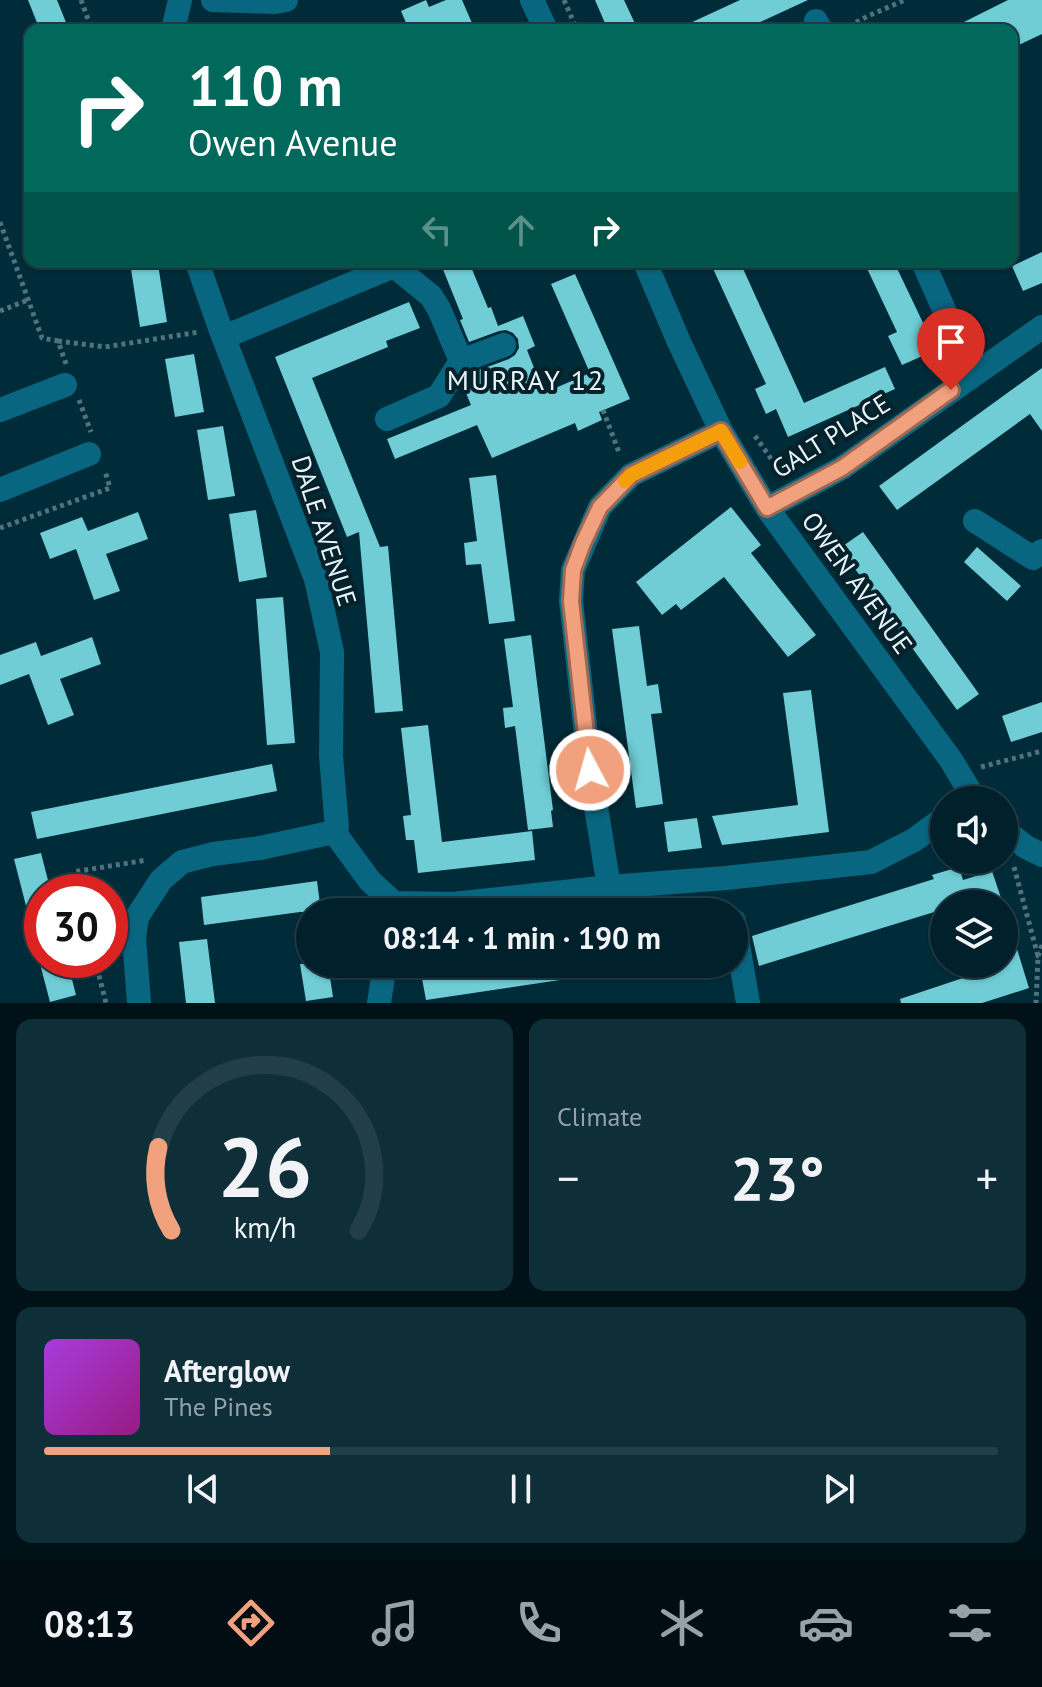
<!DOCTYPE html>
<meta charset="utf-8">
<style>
:root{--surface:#00212c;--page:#0e2e38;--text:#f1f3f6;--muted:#95a3a9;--line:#223e48;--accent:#f2a17e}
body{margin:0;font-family:"PT Sans",sans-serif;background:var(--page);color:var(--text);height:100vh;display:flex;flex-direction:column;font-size:30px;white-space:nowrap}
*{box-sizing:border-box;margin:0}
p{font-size:26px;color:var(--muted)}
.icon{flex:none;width:44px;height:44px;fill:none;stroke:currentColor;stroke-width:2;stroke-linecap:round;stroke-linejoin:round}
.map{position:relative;height:1003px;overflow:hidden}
.panel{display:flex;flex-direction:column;gap:16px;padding:16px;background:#001218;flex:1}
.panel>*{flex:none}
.guide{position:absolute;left:24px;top:24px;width:994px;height:244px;border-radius:16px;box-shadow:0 2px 6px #0004,0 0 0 2px var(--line);background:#00695c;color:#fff;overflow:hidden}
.buttons{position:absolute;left:930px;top:786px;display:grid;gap:16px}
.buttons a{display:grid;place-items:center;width:88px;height:88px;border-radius:50%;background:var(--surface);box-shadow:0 2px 6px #0004,0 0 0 2px var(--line);font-size:40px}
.speed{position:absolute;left:24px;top:874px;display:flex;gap:16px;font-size:40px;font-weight:700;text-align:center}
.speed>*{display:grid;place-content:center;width:104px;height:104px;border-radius:50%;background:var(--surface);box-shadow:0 2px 6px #0004,0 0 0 2px var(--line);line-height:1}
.speed .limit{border:12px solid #d22;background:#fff;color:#111}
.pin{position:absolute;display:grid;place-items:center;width:68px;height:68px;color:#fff;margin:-82px -34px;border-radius:50% 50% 50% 0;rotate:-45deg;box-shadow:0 0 8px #0007}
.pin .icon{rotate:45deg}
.me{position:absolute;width:88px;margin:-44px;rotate:354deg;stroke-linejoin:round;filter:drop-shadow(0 0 6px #0008)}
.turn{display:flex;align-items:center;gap:28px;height:168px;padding:0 32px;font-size:36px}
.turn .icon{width:104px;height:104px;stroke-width:2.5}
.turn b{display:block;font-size:56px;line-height:68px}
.lanes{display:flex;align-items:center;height:76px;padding:0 32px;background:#0003;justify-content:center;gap:40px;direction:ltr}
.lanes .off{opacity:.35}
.big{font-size:60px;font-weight:600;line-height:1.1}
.panel .card{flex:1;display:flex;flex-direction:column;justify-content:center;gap:12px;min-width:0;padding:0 28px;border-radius:16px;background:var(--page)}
.panel .dial{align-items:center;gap:0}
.dial svg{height:208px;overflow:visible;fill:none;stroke:var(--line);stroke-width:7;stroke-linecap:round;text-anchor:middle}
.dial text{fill:var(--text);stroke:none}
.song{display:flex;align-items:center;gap:24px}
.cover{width:96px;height:96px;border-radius:12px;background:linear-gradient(135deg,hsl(280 70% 55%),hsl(310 70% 35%))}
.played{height:8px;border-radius:4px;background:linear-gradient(90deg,var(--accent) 30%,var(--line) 30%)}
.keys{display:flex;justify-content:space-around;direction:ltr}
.heat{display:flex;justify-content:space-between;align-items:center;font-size:44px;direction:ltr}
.panel .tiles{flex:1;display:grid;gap:16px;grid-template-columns:1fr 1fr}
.card:last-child{grid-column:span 2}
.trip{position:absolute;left:296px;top:898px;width:452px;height:80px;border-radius:40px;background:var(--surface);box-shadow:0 2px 6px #0004,0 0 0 2px var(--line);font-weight:600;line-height:80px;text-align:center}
.tabs{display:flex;height:128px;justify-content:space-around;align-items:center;background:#000d12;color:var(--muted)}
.tabs .icon{width:56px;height:56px}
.tabs .active{color:var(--accent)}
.tabs b{font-size:36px;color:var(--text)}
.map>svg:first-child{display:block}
</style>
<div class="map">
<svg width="1042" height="1003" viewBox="0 0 1042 1003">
<rect width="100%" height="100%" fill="#002c3a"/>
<path fill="#70cdd6" d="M28,0H57L69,30H40Z
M426,0L429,7L446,0H462L475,30H409L401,11Z
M595,0H624L638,30H608Z
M740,0H808L743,30H675Z
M1008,0H1042V34L1012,48V30H948Z
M1042,252V283L1023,291L1012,266Z
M440,262H469L488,308L491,307L498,326L523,316L535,346L527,350L544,393L590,373L551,284L575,274L630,399L599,412L602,420L578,431L575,423L492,458L477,425L395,459L387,439L471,405L463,386L471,373L509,359L515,355L519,348L518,339L513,333L506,330L499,331L469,342L460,320L463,319Z
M710,262H740L804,403L885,367L895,389L788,437L776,409L766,414L755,389L766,384Z
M864,262H894L936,350L902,365L888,336L897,332Z
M158,264L167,322L140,327L131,269Z
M409,302L420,328L386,341L388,347L312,378L380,547L388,546L403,711L375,713L359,532L347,537L275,357Z
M194,354L204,412L175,417L165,359Z
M1042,368V431L1030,414L897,510L879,486Z
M223,426L235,496L208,500L197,430Z
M496,475L515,621L489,624L481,564L466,565L464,543L477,541L469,478Z
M731,507L761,545L751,553L816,635L788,657L724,577L681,610L676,604L662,615L636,582Z
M256,510L267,577L239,582L229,514Z
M138,512L148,539L106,554L120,591L94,600L76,549L50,559L40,533L82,517L88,531Z
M863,532L979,694L957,710L840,548Z
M977,547L1021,586L1007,601L964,562Z
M283,597L295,743L267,745L256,599Z
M639,626L647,686L658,684L662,713L651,714L663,804L636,808L612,629Z
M531,635L553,810L551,811L553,827L528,830L515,726L505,728L503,708L513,707L504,639Z
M92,637L101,664L60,679L74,715L48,725L29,674L0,685V655L36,642L41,656Z
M811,690L829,832L722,845L712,816L798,805L783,693Z
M1042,702V732L1011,742L1002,716Z
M428,725L442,842L532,831L535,860L418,873L414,840H406L403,816L411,815L401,728Z
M272,764L277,791L37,839L31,812Z
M697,818L702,848L668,852L664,822Z
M41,853L51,892H42V940L35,941L14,859Z
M959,867L963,880L992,871L1003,904H944V909L759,966L752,936L934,879L932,875Z
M317,881L321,912H300L204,925L201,897Z
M1004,923H1009L1029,988L982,1003H901L900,999L993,968L991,964H1004Z
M207,939L215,1003H186L179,942Z
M39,960H67L76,995L50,1002Z
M300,964H328L333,997L306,1001Z
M481,964H586L587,976L426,1000L421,973Z"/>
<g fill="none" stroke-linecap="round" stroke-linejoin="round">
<path stroke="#50727d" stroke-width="5" stroke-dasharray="4 4" stroke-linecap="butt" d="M81,0L92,30
M564,0L577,30
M842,30L868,16L905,0
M0,222L42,338L58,341L66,364
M0,311L28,300
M58,341L105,347L199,332
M79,400L91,432
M603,410L620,455
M755,436L772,460L779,475
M0,528L110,488L105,471
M981,767L1042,751
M1014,867L1038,956L1036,1003
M78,892L73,872L147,860
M1042,945L1038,956L1042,955
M95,960L106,1003"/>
<path stroke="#096680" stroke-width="24" d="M213,0L275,2L286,0
M532,0L546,30
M816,21L821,30
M173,30L180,0
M197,262L220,328L316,579L332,652L331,756L337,828L334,832L370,881L394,903L453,904L609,887L726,878L871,862L914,840L944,818
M645,262L679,342L721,431L767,508L951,760L975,800
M923,262L973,375
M224,337L394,266L431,296L439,309L461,361L439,396L387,419
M461,361L504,345
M0,410L65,385
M0,490L89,454
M767,508L842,468L1042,327
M975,521L1033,558L1042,551
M1004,830L1026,847L1042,855
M609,887L590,770L571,601L573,570L600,507L631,475L721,431
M734,921L748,1003
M139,1003L134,938L137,917L161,880L182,862L213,854L260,848L334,832
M379,1003L385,964"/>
</g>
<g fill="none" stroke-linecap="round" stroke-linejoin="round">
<g stroke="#9d6952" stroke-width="20">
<path id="route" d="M590,770L571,601L573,570L583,543L600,507L631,475L721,431L767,508L842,468L951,390"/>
</g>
<use href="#route" stroke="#f2a17e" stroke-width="14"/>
<path stroke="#f59e0b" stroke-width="14" d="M625,481L631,475L721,431L740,462"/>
</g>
<g text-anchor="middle" stroke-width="8" stroke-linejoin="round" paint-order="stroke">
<g font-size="26" fill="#e7f6fc" stroke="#07212a">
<text transform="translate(831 436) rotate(-32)" y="9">GALT PLACE</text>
<text transform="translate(324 531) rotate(72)" y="9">DALE AVENUE</text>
<text transform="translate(857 583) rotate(54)" y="9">OWEN AVENUE</text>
</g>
<g font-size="28" letter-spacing="2" fill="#e7f6fc" stroke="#07212a">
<text x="526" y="390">MURRAY 12</text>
</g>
</g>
</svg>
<div class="buttons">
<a><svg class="icon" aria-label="sound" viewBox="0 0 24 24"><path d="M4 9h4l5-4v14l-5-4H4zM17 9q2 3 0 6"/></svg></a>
<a><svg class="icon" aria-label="layers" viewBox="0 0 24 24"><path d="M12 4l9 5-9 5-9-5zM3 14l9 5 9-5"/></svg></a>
</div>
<div class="speed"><div class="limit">30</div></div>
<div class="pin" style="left:951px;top:390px;background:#d93025"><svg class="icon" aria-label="arrive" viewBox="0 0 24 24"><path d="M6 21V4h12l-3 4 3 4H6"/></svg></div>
<svg class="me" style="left:590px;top:770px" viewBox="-20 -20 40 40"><circle r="17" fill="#f2a17e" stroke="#fff" stroke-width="3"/><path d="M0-11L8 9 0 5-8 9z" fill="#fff"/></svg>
<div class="trip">08:14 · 1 min · 190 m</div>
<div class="guide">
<div class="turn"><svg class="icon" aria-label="right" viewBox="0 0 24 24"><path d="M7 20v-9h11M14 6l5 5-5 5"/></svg><div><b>110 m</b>Owen Avenue</div></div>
<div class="lanes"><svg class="icon off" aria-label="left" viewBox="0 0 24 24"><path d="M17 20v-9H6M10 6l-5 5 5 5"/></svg><svg class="icon off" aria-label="ahead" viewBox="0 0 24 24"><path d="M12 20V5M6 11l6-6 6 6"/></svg><svg class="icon" aria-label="right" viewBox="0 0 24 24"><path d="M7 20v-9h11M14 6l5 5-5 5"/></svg></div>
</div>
</div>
<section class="panel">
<div class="tiles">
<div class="card dial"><svg viewBox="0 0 100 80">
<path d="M14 69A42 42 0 1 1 86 69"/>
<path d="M14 69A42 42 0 0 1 9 37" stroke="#f2a17e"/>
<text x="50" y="56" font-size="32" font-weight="700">26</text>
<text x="50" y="72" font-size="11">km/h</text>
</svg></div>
<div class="card"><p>Climate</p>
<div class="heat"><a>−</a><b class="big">23°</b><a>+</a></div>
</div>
<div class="card">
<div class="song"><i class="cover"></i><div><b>Afterglow</b><p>The Pines</p></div></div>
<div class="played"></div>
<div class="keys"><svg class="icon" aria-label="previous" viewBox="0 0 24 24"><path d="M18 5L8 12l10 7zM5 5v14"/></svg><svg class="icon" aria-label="pause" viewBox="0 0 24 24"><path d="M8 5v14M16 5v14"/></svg><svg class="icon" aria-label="next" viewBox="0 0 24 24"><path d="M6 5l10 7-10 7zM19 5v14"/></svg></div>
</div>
</div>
</section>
<nav class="tabs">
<b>08:13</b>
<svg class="icon active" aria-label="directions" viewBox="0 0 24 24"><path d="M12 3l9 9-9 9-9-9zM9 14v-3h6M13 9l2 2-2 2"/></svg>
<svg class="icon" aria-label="music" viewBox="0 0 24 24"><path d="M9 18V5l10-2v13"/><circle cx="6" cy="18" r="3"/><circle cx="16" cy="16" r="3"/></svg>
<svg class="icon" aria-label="phone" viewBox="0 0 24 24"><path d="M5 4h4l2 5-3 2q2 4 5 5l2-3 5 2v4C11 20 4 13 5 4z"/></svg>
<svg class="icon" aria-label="climate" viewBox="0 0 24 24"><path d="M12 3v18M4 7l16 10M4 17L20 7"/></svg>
<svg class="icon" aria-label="car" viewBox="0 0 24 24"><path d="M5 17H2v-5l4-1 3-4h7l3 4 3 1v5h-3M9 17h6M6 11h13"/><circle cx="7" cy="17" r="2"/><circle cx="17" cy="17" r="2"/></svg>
<svg class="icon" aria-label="filters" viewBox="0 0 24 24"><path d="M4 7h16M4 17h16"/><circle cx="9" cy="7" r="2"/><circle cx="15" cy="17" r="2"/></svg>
</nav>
